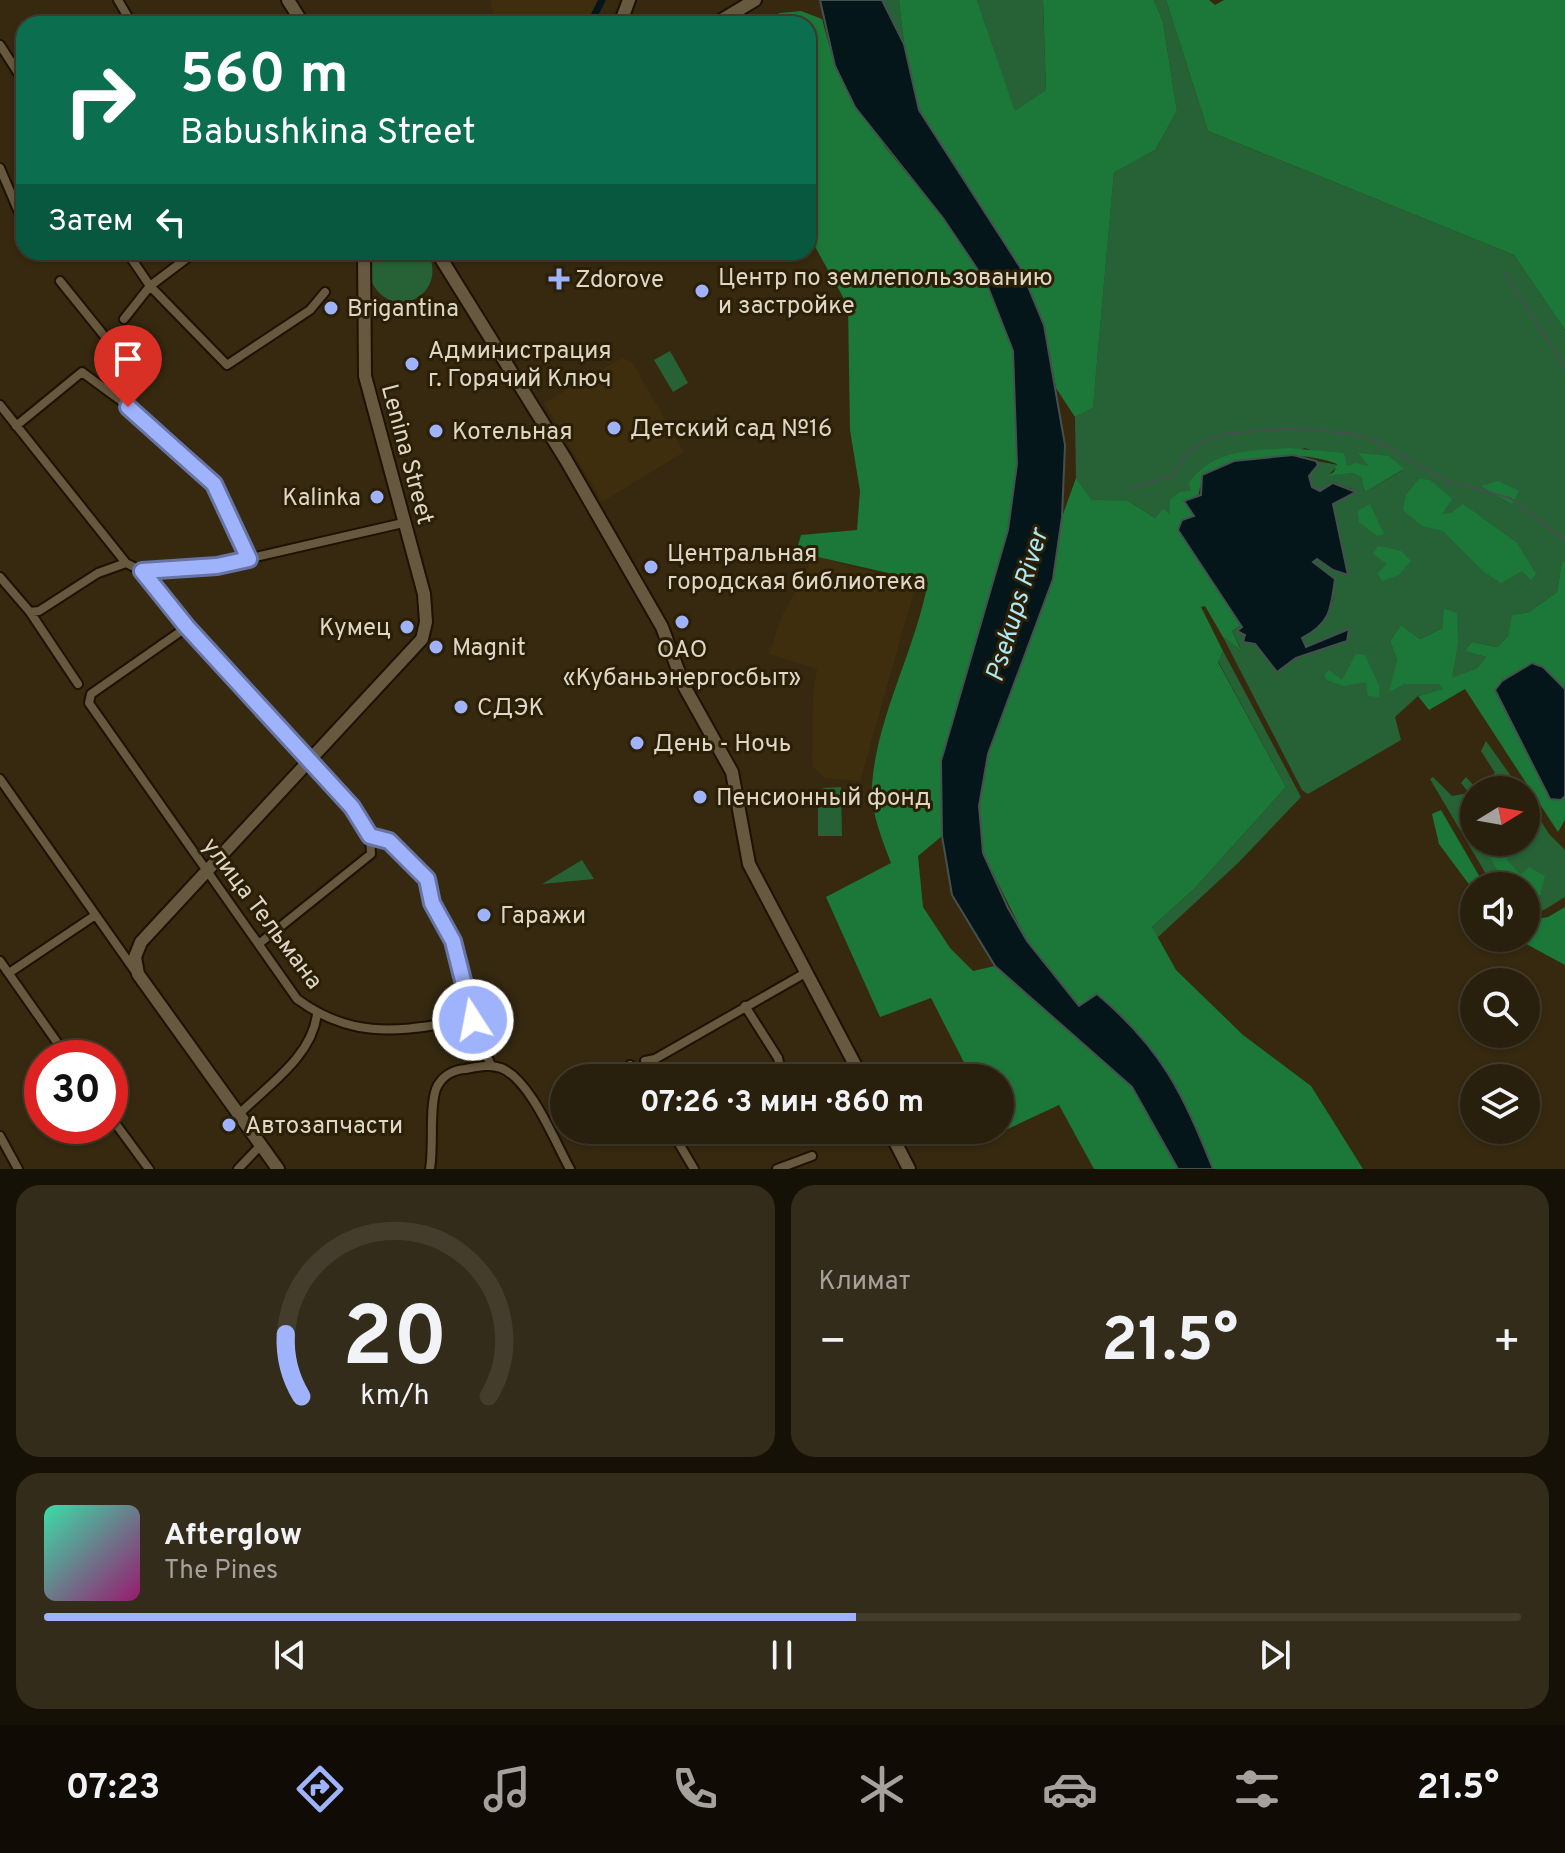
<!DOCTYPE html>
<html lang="ru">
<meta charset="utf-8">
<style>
:root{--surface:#281f0c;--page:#342c1a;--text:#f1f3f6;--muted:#a5a29d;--line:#443d2d;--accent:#9fb3fd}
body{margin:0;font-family:Overpass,sans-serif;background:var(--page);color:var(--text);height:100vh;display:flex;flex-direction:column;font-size:30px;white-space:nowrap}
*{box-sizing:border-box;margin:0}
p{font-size:26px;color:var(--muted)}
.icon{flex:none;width:44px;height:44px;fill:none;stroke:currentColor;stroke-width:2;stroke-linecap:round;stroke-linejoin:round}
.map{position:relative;height:1169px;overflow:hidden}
.side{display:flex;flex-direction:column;gap:16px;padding:16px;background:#161107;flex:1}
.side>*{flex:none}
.banner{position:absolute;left:16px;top:16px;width:800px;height:244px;border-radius:24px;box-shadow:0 2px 6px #0004,0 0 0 2px var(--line);background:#0b6e4f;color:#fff;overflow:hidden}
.needle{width:52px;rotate:79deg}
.controls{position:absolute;left:1460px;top:776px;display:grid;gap:16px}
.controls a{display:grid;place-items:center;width:80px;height:80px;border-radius:50%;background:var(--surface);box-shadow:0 2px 6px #0004,0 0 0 2px var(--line);font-size:40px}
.speed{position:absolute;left:24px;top:1040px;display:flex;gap:16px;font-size:40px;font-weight:700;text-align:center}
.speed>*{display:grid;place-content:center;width:104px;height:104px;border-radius:50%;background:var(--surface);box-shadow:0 2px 6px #0004,0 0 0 2px var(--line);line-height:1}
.speed .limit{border:12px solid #d22;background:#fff;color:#111}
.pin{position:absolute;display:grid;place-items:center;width:68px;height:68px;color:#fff;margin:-82px -34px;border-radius:50% 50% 50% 0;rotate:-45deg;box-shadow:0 0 8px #0007}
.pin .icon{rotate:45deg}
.me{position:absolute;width:88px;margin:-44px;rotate:349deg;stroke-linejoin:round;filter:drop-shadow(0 0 6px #0008)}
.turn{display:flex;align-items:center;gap:28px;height:168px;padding:0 32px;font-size:36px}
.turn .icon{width:104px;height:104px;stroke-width:2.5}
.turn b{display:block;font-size:56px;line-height:68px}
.then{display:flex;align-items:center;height:76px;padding:0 32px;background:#0003;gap:16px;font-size:30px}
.big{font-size:60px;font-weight:700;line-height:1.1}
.side .card{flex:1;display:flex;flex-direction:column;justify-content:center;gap:12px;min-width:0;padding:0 28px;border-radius:24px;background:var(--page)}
.side .dial{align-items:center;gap:0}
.dial svg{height:208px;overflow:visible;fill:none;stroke:var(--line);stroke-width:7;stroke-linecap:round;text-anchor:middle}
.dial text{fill:var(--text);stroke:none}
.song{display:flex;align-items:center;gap:24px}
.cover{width:96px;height:96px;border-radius:12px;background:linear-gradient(135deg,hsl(160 70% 55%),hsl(320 70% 35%))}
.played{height:8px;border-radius:4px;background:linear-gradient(90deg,var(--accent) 55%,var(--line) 55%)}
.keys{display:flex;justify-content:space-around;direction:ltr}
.heat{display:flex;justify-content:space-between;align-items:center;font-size:44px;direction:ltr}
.side .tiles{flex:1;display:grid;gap:16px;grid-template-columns:1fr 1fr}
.card:last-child{grid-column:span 2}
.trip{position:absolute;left:550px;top:1064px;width:464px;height:80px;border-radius:40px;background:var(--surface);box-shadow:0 2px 6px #0004,0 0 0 2px var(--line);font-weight:700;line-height:80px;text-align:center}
.dock{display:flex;height:128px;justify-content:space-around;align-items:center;background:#100c05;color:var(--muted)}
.dock .icon{width:56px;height:56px}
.dock .current{color:var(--accent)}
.dock b{font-size:36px;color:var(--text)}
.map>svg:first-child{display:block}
</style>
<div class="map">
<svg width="1565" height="1169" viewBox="0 0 1565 1169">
<rect width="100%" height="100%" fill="#362910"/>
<path fill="#3f2e0d" d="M491,0H598L586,24H490L494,22Z
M622,358L632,362L684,452L602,502L544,403Z
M814,556L916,584L860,781L825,778L812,766L813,693L817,669L769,654L783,614Z"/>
<path fill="#266235" d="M882,0H899L904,44Z
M977,0H1043L1046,90L1015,112Z
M1154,0H1166L1208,131L1514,255L1565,330V562L1562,563L1557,592L1529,612L1513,615L1508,636L1497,647L1472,642L1466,651L1486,657L1477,668L1451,679L1454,667L1443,628L1420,639L1401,625L1390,641L1397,660L1390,691L1405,684H1438L1444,689L1418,696L1395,717L1401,740L1308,794L1302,790L1223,637L1241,649L1232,631L1241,625L1248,644H1255L1277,672L1296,658L1347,641L1349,630L1306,647L1302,638L1333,601L1334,579L1313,562L1317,559L1333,570L1348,574L1333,504L1352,489L1333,483L1320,491L1312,487L1309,476L1318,466L1316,461L1338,465L1329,475L1352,473L1361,477L1365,492L1403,470L1359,454L1368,466L1347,467L1331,452L1321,454L1305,448L1192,491L1170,515L1155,518L1128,501H1091L1076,478L1075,417L1093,406L1114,171L1155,150L1177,111L1163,22Z
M375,252H428C450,299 385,325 369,275Z
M670,351L688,383L673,392L654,360Z
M1223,651L1301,797L1238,863L1157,938L1152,927L1195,888L1286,787L1218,661Z
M1486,741L1521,790H1474V842H1526V797L1549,834L1565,850V897L1544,910L1526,913V886H1493L1430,779L1433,777L1452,796L1469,793L1461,783L1466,777L1475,787L1495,773L1481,751Z
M841,787L842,836H818V807H823V788Z
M582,860L594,879L542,884Z"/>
<path fill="#1c7839" d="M899,0H977L1015,111L1046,90L1043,0H1154L1163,22L1177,111L1155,150L1114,172L1093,407L1075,417L1056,388L1044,325L986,215L919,110L904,44Z
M1166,0H1209L1215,5L1224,0H1565V330L1514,255L1208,131Z
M801,11L822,19L835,66L885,147L943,218L986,282L1013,351L1017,464L1008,530L941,761L942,836L918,856L923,907L950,948L973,971L995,966L1132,1087L1178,1169H1094L1059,1105L999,1133L1000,1078H972L931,998L880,1017L826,897L891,863C882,839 870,811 872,785C877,716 915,651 928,582L796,552L801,535L857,530L860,491L850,430L848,306L808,234V24H758L780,13Z
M1288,448L1344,453L1347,466L1356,463L1368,466L1358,453L1389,456L1404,469L1365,492L1361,477L1352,473L1327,476L1334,472L1337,464C1298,448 1239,457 1202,475L1195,516L1241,625L1232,631L1241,650L1223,637L1205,606L1201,607L1223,651L1218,662L1286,787L1195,888L1152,927L1176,970L1243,1035L1311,1086L1363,1169H1213L1197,1128L1080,1006L1027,941L983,853L979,806L988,754L1053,579L1062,517L1076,478L1091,500L1128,501L1155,518L1163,509L1170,514V500L1179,492L1191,491L1189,483C1213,449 1251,451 1288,448Z
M1419,479L1430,480L1452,499L1442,514L1451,513L1463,504L1517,543L1536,574L1531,580L1522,571L1501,583L1484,572L1443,531L1422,526L1403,510L1406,495Z
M1498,481L1519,491L1512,504L1481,486Z
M1370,504L1384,534L1377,536L1359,522L1358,511Z
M1378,546L1401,551L1411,561L1399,575L1382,581L1378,573L1387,564L1373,554Z
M1562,562H1565V820L1558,832L1465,689L1429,710L1418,696L1443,689L1438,684H1405L1389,692L1397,660L1390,641L1401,625L1420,639L1443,628L1444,609L1457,613L1458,643L1452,678L1477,668L1486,657L1465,651L1472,642L1497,647L1508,636L1512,615L1529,612L1557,592Z
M1356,654L1365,655L1379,686V697L1368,696L1366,682L1344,686L1327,680L1324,675L1329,670L1342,680Z
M1441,810L1485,886H1474V891L1439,844L1432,814Z
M1482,842H1490L1494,847L1498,842H1513L1507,860L1521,875L1529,867L1545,876L1540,895L1526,897V886H1506Z
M1565,907V965L1515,938H1526V921L1548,917Z"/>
<path fill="#04161a" stroke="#45504e" stroke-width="2" d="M820,0H882L904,44L919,110L1020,267L1044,325L1065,445L1062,517L1053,579L988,754L979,806L983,853L1008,908L1027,941L1079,1006L1097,994C1162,1049 1182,1092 1213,1169H1178L1132,1087L995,966L952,895L942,836L941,761L1008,530L1017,464L1013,351L986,282L943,218L855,107L835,66Z
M1293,455L1316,461L1318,465L1309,476L1312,487L1320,491L1333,483L1356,492L1333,504L1348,575L1333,570L1317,559L1313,562L1335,579C1331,609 1330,624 1302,638L1306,647L1349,629L1347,641L1296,658L1277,672L1255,644L1243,642L1245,635L1237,631L1242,627L1178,530L1182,520L1194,516L1184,501L1201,495L1202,475L1234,461Z
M1532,663L1543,667L1565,689V796L1561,800L1550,799L1495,690L1502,681Z"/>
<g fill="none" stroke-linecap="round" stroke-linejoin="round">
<path stroke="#45504e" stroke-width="2" d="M1505,273L1565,368
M1128,489L1173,475L1184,457L1202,442L1225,434L1288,428L1355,434L1385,445L1446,481L1510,498L1565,540"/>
<path stroke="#04161a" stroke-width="7" d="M590,24L602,0"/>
<g stroke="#1d1100" stroke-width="12">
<path id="street" d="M118,0L132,24
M0,45L24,82
M0,168L24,224
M127,252L150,286L227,365L310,310L325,292
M60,281L106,338L128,404
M124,319L150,286L195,252
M0,405L126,563L142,571L187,627L352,807L370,836L389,841L427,879L432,903L453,941L473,1020L491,1066
M16,426L82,372C122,402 187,445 215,485C230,507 238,534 249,559
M142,571L217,566L403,523
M0,577L30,612L78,684
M30,612L39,611L98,573L126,563
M187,627L91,694L89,703L297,999C357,1043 405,1029 473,1020
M0,779L135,971
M260,943L371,854L370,836
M0,961L68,1058
M9,973L94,916
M745,1006L778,1058L780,1067L776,1078
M645,1061L655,1059L807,972
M630,1065L638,1078
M238,1115C267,1086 312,1057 317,1014
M110,1116L149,1169
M671,1130L694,1169
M0,1136L18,1169
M238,1169L260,1146
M430,1169C434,1146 429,1109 436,1089C441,1077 452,1070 465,1069C477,1067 489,1064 501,1068C530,1079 555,1142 570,1169
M777,1169L812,1156"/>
</g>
<g stroke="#1d1100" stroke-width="16">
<path id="secondary" d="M288,0L303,24
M620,24L629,0
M715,24L755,0
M437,252L566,460L662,627L684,686L732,772L749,864L862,1078
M889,1130L909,1169
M278,1169L138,974L135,957L141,942L422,639L426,622L424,594L365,376L364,252"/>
</g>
<use href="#street" stroke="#67593f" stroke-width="8"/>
<use href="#secondary" stroke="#67593f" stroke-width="12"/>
</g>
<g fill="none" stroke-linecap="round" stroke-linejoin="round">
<g stroke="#6774a4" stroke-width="20">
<path id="route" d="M128,407L214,484L249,559L217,566L142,571L187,627L352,807L370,836L389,841L427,879L432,903L453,941L473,1020"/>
</g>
<use href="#route" stroke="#9fb3fd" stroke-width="14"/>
</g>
<g fill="#9fb3fd" stroke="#2b1f06" stroke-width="3">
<path d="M555 267h8v8h8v8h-8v8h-8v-8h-8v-8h8z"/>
<circle cx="702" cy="291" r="8"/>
<circle cx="331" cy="308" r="8"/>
<circle cx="412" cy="364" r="8"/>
<circle cx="614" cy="428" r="8"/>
<circle cx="436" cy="431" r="8"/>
<circle cx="377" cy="497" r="8"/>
<circle cx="651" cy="567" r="8"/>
<circle cx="682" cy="622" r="8"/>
<circle cx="407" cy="627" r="8"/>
<circle cx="436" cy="647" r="8"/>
<circle cx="461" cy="707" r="8"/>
<circle cx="637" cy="743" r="8"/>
<circle cx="700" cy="797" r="8"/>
<circle cx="484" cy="915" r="8"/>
<circle cx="229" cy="1125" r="8"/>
</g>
<g text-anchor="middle" stroke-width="6" stroke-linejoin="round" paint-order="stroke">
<g font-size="24" fill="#ded6c7" stroke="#2b1f06" text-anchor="start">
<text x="718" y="285">Центр по землепользованию<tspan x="718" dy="28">и застройке</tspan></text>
<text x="575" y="287">Zdorove</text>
<text x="347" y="316">Brigantina</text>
<text x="428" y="358">Администрация<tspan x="428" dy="28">г. Горячий Ключ</tspan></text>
<text x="630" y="436">Детский сад №16</text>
<text x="452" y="439">Котельная</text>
<text x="361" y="505" text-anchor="end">Kalinka</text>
<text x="667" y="561">Центральная<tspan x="667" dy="28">городская библиотека</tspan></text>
<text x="391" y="635" text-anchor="end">Кумец</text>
<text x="452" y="655">Magnit</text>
<text x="682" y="657" text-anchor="middle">ОАО<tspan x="682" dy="28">«Кубаньэнергосбыт»</tspan></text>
<text x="477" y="715">СДЭК</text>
<text x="653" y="751">День - Ночь</text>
<text x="716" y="805">Пенсионный фонд</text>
<text x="500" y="923">Гаражи</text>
<text x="245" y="1133">Автозапчасти</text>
</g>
<g font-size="24" fill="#ded6c7" stroke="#2b1f06">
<text transform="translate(408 454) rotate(75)" y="8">Lenina Street</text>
<text transform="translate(263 913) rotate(53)" y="8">улица Тельмана</text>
</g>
<g font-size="26" font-style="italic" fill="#abe7f5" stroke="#2b1f06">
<text transform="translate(1016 605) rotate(-73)" y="9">Psekups River</text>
</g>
</g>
</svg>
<div class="controls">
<a><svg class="needle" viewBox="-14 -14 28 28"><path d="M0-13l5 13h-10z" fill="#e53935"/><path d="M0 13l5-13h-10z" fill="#a5a29d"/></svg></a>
<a><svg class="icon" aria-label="sound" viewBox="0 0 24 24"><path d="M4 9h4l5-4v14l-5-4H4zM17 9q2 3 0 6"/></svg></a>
<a><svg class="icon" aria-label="search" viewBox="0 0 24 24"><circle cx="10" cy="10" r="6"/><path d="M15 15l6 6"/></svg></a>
<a><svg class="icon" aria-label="layers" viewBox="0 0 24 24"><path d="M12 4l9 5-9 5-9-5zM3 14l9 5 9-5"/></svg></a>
</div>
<div class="speed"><div class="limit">30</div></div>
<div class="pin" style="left:128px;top:407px;background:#d93025"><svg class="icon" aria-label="arrive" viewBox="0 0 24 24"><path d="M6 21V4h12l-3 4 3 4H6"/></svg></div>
<svg class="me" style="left:473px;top:1020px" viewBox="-20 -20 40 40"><circle r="17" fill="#9fb3fd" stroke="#fff" stroke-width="3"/><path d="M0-11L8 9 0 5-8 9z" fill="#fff"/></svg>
<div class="trip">07:26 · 3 мин · 860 m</div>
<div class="banner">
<div class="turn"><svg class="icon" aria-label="right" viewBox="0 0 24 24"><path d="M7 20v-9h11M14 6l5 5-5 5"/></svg><div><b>560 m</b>Babushkina Street</div></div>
<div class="then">Затем<svg class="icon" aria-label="left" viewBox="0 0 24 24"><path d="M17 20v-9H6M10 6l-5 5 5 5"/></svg></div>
</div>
</div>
<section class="side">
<div class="tiles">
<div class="card dial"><svg viewBox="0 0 100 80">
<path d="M14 69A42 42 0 1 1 86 69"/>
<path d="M14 69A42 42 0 0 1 8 45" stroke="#9fb3fd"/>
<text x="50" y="56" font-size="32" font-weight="700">20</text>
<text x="50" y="72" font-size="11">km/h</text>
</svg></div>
<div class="card"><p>Климат</p>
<div class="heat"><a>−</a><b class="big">21.5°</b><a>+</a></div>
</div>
<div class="card">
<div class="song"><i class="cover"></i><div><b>Afterglow</b><p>The Pines</p></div></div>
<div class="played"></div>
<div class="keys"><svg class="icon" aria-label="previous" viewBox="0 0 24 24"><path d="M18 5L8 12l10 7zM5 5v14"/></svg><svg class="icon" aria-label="pause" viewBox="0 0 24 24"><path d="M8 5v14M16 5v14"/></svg><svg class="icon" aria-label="next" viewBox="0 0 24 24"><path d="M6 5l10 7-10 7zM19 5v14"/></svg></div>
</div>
</div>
</section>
<nav class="dock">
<b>07:23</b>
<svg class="icon current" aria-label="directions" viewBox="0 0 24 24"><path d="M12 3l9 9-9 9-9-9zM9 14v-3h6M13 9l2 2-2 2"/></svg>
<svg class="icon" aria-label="music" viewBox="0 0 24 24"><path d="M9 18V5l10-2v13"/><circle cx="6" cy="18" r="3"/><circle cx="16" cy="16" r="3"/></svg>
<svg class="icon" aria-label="phone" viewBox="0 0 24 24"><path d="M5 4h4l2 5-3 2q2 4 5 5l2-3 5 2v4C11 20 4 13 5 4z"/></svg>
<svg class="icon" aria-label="climate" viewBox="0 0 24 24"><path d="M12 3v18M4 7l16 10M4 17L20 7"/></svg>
<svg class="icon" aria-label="car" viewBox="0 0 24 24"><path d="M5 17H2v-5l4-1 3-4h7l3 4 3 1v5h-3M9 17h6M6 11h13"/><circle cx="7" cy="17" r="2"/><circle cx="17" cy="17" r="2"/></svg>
<svg class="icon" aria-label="filters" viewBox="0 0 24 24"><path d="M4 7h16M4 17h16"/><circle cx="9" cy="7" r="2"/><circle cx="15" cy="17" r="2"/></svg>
<b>21.5°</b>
</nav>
